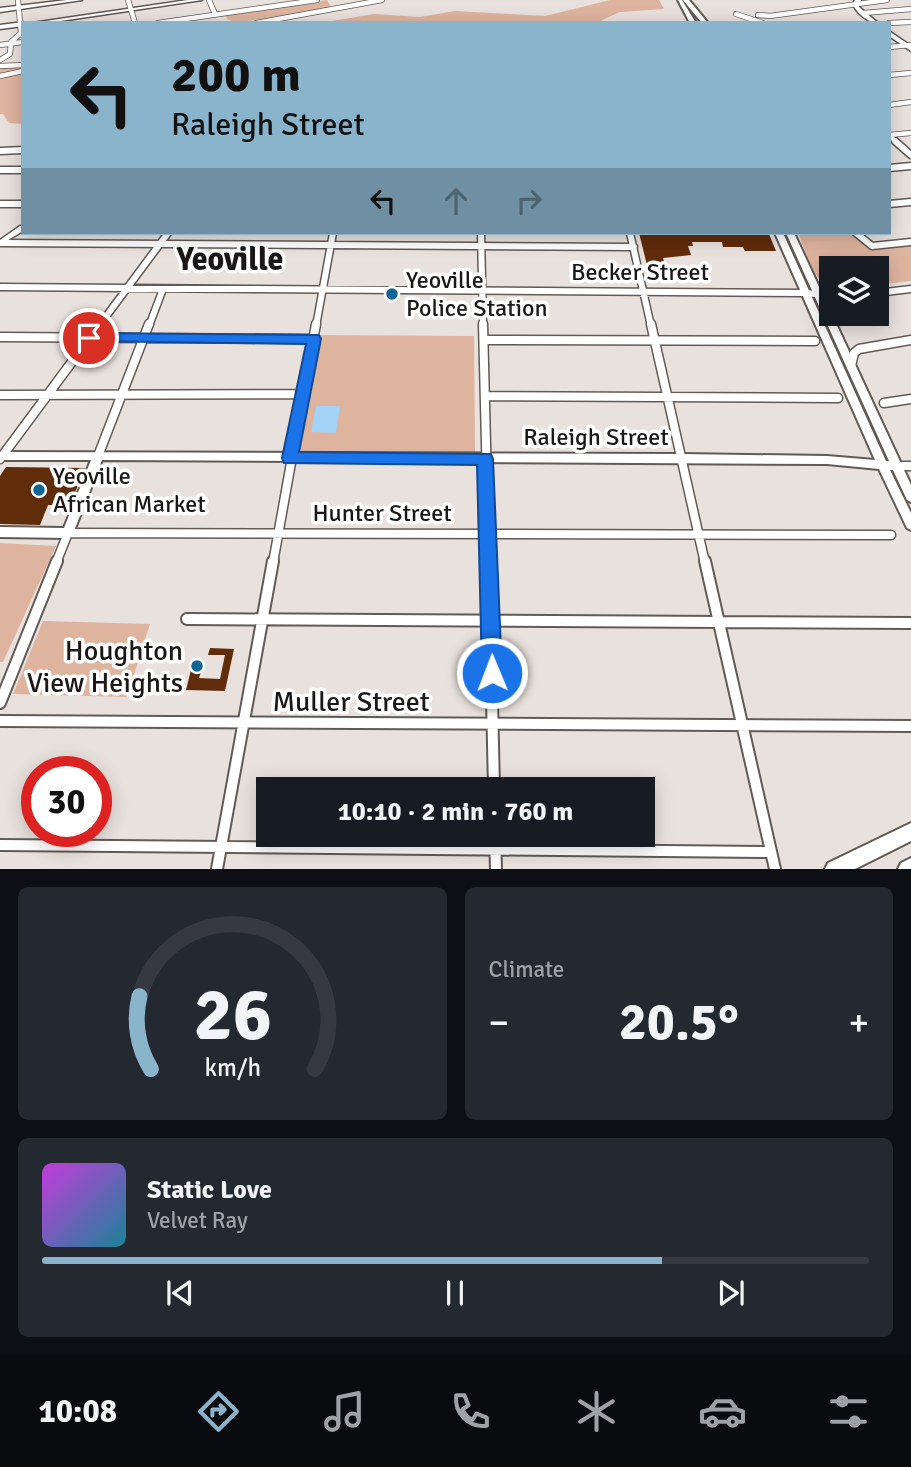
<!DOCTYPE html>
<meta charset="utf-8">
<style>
:root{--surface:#171b24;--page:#242831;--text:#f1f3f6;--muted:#9ea1a6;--line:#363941;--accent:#8ab4cb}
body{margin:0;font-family:Signika,sans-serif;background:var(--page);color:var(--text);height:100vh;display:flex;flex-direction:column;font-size:26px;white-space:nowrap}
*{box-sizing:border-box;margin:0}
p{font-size:23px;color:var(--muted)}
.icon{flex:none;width:38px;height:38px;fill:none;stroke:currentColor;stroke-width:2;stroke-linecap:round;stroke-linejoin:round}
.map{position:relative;height:869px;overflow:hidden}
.side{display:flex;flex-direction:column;gap:18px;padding:18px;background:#0d0f14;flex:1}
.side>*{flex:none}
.guide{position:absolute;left:21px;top:21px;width:870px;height:214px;border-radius:0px;box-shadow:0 4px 18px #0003;background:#8ab4cb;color:#111;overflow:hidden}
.tools{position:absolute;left:819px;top:256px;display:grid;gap:14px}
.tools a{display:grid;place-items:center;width:70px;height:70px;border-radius:0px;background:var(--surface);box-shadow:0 4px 18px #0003;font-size:35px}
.speed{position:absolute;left:21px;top:756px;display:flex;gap:14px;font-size:35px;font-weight:700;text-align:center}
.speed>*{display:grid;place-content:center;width:91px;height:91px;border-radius:50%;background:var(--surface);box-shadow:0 4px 18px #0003;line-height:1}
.speed .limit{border:10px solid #d22;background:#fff;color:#111}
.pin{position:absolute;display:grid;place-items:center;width:60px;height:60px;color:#fff;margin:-30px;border:4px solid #fff;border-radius:50%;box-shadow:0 2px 7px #0007}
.me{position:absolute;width:77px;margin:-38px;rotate:359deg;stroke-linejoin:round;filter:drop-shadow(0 0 5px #0008)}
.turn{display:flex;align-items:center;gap:24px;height:147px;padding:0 35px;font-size:32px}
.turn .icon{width:91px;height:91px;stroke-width:2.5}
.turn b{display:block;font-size:49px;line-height:60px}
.lanes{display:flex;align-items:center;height:66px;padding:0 35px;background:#0003;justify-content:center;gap:35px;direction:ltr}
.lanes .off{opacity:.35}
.big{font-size:52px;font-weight:800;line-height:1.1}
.side .widget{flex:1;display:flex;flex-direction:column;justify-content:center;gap:10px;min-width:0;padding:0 24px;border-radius:10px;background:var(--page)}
.side .dial{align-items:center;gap:0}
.dial svg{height:182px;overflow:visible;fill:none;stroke:var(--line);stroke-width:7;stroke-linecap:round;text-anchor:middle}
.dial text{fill:var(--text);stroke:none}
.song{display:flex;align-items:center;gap:21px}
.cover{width:84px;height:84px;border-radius:10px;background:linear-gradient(135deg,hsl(290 70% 55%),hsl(190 70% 35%))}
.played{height:7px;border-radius:4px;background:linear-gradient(90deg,var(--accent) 75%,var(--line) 75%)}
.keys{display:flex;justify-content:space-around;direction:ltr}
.heat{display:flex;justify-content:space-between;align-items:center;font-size:38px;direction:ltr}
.side .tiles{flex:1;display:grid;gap:18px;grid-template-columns:1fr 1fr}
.widget:last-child{grid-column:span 2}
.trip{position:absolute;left:256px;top:777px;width:399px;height:70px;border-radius:0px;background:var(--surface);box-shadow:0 4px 18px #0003;font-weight:800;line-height:70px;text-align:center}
.tabs{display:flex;height:112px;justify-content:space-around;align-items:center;background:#090b0e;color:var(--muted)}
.tabs .icon{width:49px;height:49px}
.tabs .selected{color:var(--accent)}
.tabs b{font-size:32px;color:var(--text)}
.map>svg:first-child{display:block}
</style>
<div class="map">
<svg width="911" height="869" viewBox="0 0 911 869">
<rect width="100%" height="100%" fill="#e9e1dd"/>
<path fill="#dfb49f" d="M327,0L331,7L237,23L227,19L225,15Z
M610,0H659L664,9L620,12L602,20L603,23H320L374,14L420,17L455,11L545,16Z
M23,63V124L9,123L3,114H0V66Z
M798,233H853L866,247L911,244V281L877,285V268H831V288C812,280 806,251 798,233Z
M319,335L474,336L475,453L298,452Z
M0,543L56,546L3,662H0Z
M43,621L150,624L127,697L13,694Z"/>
<path fill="#a2d2f5" d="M316,406H340L336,433L311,432Z"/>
<path fill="#612c0a" d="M639,233L769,234L776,251H745L743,247H723L722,242H692L693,246H688L691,255L663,258L665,265H647Z
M6,467L85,468L70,505H48L40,525L0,524V476Z
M210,648L234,649L225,691L186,690L193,662H204L199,678L220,679L225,655H208Z"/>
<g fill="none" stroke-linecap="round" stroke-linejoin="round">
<g stroke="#615a57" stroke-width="6">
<path id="minor-far3" d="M128,0L135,23
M209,0L215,14
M864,13L911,9
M736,14L763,23
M758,15L770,16L887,0
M158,23L317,0
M256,23L382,0
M889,23L911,22
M0,45L23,42
M889,47L911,45
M0,60L10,54L11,42L21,33L18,0
M0,66L23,65
M889,75L911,73
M0,76L23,71
M889,105L911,102
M889,135L897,143
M889,135L911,133"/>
</g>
<g stroke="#615a57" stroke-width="9">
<path id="minor-far2" d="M895,141L911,155
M0,151L23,150
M889,168L911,166
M0,170H23
M0,204H23
M889,204L911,202
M481,233L483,326
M630,233L651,326
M856,233L872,246L911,242
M0,243L634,247
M0,287L806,293L831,296
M877,293L911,289
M99,326L168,233
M149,326L163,289
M316,326L333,233"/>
</g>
<g stroke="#615a57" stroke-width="11">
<path id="minor-far1" d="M483,324L489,563
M651,324L705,563
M0,337L314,339
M484,340L815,341
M851,366L854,353L859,349L911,340
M0,395L303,394
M485,396L838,398
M884,403L911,399
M98,456L149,324
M0,459L100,324
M896,466H911
M56,563L68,533L891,535
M273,563L316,324"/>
</g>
<g stroke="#615a57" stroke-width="14">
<path id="minor" d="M489,561L494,789
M705,561L775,869
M187,619L911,623
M0,703L57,561
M0,721L911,726
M495,835L496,869
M0,845L770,852
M217,869L273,561"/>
</g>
<g stroke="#615a57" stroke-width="3">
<path id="tertiary" d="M67,0H82L0,12V8Z
M188,0H202L47,23H32Z
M855,0H861L859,4V7L878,23C869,23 856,13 853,4Z
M23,22L24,23H23V26L0,29V25Z
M889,31L911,46V51L889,36Z
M20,226H23V231L0,245V240Z"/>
</g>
<g stroke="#615a57" stroke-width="4">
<path id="secondary" d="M678,0H682L696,23H690Z
M683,0H689L708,23H702Z
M775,233H783L886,461H889L786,233H794L911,485V502L907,500L893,470H890L911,513V530L907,528L879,469L827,464L102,460L72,536L68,538L0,537V527L64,528L91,460H0V452L682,454L827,456L875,460Z"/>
</g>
<g stroke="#615a57" stroke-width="4">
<path id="primary" d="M911,823V841L855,869H825L828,863Z
M911,858V869H898L901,863Z"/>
</g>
<use href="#minor-far3" stroke="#fff" stroke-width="4.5"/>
<use href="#minor-far2" stroke="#fff" stroke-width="6"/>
<use href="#minor-far1" stroke="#fff" stroke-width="8"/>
<use href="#minor" stroke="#fff" stroke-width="10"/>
<use href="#tertiary" fill="#fff" fill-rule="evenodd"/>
<use href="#secondary" fill="#fff" fill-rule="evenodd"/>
<use href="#primary" fill="#fff" fill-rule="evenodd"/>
</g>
<path fill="#1a73e8" stroke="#114b97" stroke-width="2" d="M89,333L319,335L321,339L299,452L491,454L493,459L502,673L499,680L492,683L485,680L482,673L477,465L284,463L282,458L306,344L84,341V334Z"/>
<g fill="#0d6696" stroke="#fff" stroke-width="2.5">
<circle cx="392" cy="294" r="7"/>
<circle cx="39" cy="490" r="7"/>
<circle cx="197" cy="666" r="7"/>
</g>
<g text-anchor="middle" stroke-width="7" stroke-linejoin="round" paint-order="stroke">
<g font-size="24" fill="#1a1716" stroke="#fff">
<text x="640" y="280">Becker Street</text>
<text x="596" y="445">Raleigh Street</text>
<text x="382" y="521">Hunter Street</text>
</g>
<g font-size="24" fill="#1a1716" stroke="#fff" text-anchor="start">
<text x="406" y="288">Yeoville<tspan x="406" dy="28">Police Station</tspan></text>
<text x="53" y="484">Yeoville<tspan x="53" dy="28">African Market</tspan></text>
</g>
<g font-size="28" fill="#1a1716" stroke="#fff" text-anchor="end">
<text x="183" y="660">Houghton<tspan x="183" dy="32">View Heights</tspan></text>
</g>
<g font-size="28" fill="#1a1716" stroke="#fff">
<text x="351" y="711">Muller Street</text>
</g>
<g font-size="32" font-weight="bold" fill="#1a1716" stroke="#fff">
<text x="230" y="270">Yeoville</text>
</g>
</g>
</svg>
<div class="tools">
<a><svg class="icon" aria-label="layers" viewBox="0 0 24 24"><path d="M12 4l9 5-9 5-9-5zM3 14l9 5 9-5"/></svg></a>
</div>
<div class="speed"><div class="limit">30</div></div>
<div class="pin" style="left:89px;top:338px;background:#d93025"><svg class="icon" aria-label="arrive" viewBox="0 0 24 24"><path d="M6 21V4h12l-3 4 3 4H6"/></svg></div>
<svg class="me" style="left:492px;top:673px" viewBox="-20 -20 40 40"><circle r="17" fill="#1a73e8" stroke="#fff" stroke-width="3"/><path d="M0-11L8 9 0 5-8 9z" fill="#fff"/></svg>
<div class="trip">10:10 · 2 min · 760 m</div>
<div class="guide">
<div class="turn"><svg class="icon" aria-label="left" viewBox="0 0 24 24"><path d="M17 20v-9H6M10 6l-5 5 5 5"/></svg><div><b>200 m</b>Raleigh Street</div></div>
<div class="lanes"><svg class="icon" aria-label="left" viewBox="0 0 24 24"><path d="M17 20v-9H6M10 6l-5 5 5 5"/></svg><svg class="icon off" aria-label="ahead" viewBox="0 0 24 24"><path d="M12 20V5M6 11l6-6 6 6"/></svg><svg class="icon off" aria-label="right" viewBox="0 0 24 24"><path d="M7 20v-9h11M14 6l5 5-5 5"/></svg></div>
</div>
</div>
<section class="side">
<div class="tiles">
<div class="widget dial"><svg viewBox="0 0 100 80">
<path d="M14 69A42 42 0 1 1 86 69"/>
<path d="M14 69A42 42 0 0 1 9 37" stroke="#8ab4cb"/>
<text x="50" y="56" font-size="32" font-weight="700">26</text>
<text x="50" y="72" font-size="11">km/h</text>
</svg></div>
<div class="widget"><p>Climate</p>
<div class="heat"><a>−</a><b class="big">20.5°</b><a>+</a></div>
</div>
<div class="widget">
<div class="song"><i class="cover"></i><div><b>Static Love</b><p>Velvet Ray</p></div></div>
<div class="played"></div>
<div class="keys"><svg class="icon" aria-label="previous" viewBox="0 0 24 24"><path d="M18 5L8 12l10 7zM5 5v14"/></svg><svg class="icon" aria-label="pause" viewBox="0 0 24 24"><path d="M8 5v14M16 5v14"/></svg><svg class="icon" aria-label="next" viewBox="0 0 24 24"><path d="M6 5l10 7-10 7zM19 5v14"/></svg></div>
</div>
</div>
</section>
<nav class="tabs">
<b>10:08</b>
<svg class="icon selected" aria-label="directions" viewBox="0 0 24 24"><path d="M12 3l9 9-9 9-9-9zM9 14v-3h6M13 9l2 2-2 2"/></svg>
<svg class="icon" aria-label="music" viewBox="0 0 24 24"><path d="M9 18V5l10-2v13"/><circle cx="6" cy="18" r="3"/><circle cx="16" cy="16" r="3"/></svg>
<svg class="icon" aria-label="phone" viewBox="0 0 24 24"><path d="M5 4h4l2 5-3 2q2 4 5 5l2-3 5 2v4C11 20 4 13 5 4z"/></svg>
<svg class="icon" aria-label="climate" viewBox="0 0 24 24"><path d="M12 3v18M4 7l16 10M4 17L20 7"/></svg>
<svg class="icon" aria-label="car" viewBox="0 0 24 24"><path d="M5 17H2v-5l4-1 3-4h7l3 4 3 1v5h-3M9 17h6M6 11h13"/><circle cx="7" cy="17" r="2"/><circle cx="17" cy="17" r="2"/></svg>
<svg class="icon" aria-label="filters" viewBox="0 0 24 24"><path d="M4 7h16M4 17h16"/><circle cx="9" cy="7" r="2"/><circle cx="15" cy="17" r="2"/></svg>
</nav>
